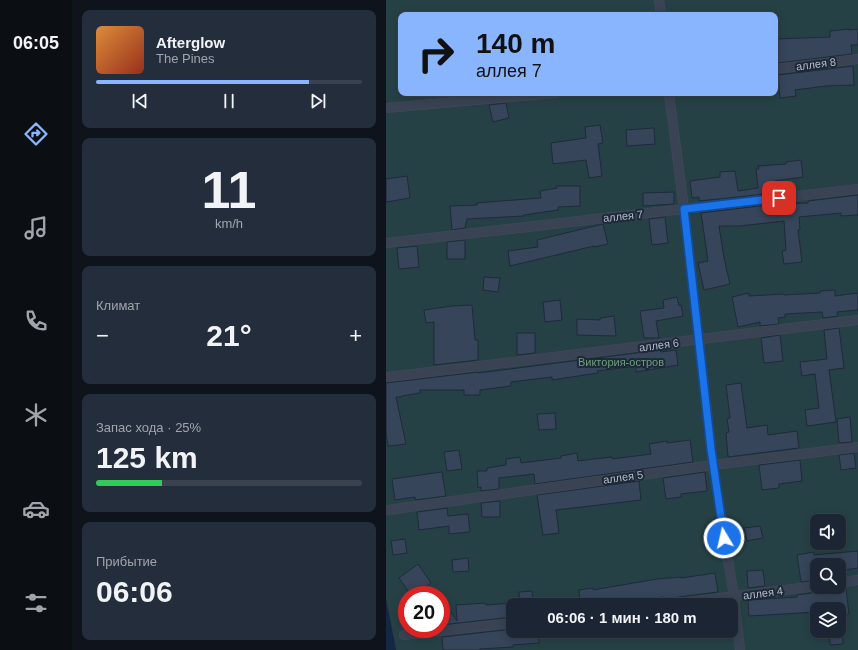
<!DOCTYPE html>
<html lang="ru">
<meta charset="utf-8">
<style>
:root{--surface:#1b2533;--page:#242d3b;--text:#f1f3f6;--muted:#a0a5ac;--line:#39424e;--accent:#89b5ff}
body{margin:0;font-family:Helvetica,sans-serif;background:var(--page);color:var(--text);height:100vh;display:flex;flex-direction:column;font-size:15px;white-space:nowrap}
*{box-sizing:border-box;margin:0}
p{font-size:13px;color:var(--muted)}
.icon{flex:none;width:22px;height:22px;fill:none;stroke:currentColor;stroke-width:2;stroke-linecap:round;stroke-linejoin:round}
.map{position:relative;flex:1;overflow:hidden}
.drawer{display:flex;flex-direction:column;gap:10px;padding:10px;background:#0f141c;width:314px}
.drawer>*{flex:none}
.hud{position:absolute;left:12px;top:12px;width:380px;height:84px;border-radius:8px;box-shadow:0 2px 10px #0003,0 0 0 1px var(--line);background:#89b5ff;color:#111;overflow:hidden}
.controls{position:absolute;left:424px;top:514px;display:grid;gap:8px}
.controls a{display:grid;place-items:center;width:36px;height:36px;border-radius:8px;background:var(--surface);box-shadow:0 2px 10px #0003,0 0 0 1px var(--line);font-size:20px}
.speed{position:absolute;left:12px;top:586px;display:flex;gap:8px;font-size:20px;font-weight:700;text-align:center}
.speed>*{display:grid;place-content:center;width:52px;height:52px;border-radius:50%;background:var(--surface);box-shadow:0 2px 10px #0003,0 0 0 1px var(--line);line-height:1}
.speed .limit{border:6px solid #d22;background:#fff;color:#111}
.pin{position:absolute;display:grid;place-items:center;width:34px;height:34px;color:#fff;margin:-17px;border-radius:8px;box-shadow:0 2px 6px #0006}
.me{position:absolute;width:44px;margin:-22px;rotate:351deg;stroke-linejoin:round;filter:drop-shadow(0 0 3px #0008)}
.turn{display:flex;align-items:center;gap:14px;height:84px;padding:0 12px;font-size:18px}
.turn .icon{width:52px;height:52px;stroke-width:2.5}
.turn b{display:block;font-size:28px;line-height:34px}
.big{font-size:30px;font-weight:700;line-height:1.1}
.drawer .card{flex:1;display:flex;flex-direction:column;justify-content:center;gap:6px;min-width:0;padding:0 14px;border-radius:8px;background:var(--page)}
.drawer .dial{align-items:center;gap:0}
.dial b{font-size:52px;line-height:1}
.song{display:flex;align-items:center;gap:12px}
.cover{width:48px;height:48px;border-radius:6px;background:linear-gradient(135deg,hsl(30 70% 55%),hsl(10 70% 35%))}
.played{height:4px;border-radius:2px;background:linear-gradient(90deg,var(--accent) 80%,var(--line) 80%)}
.keys{display:flex;justify-content:space-around;direction:ltr}
.heat{display:flex;justify-content:space-between;align-items:center;font-size:22px;direction:ltr}
.charge{height:6px;border-radius:3px;background:linear-gradient(90deg,#34c759 25%,var(--line) 0)}
.trip{position:absolute;left:120px;top:598px;width:232px;height:40px;border-radius:8px;background:var(--surface);box-shadow:0 2px 10px #0003,0 0 0 1px var(--line);font-weight:700;line-height:40px;text-align:center}
main{display:flex;flex:1;min-height:0}
.menu{display:flex;flex-direction:column;width:72px;justify-content:space-around;align-items:center;background:#0b0f14;color:var(--muted)}
.menu .icon{width:28px;height:28px}
.menu .on{color:var(--accent)}
.menu b{font-size:18px;color:var(--text)}
.map>svg:first-child{display:block}
</style>
<main>
<nav class="menu">
<b>06:05</b>
<svg class="icon on" aria-label="directions" viewBox="0 0 24 24"><path d="M12 3l9 9-9 9-9-9zM9 14v-3h6M13 9l2 2-2 2"/></svg>
<svg class="icon" aria-label="music" viewBox="0 0 24 24"><path d="M9 18V5l10-2v13"/><circle cx="6" cy="18" r="3"/><circle cx="16" cy="16" r="3"/></svg>
<svg class="icon" aria-label="phone" viewBox="0 0 24 24"><path d="M5 4h4l2 5-3 2q2 4 5 5l2-3 5 2v4C11 20 4 13 5 4z"/></svg>
<svg class="icon" aria-label="climate" viewBox="0 0 24 24"><path d="M12 3v18M4 7l16 10M4 17L20 7"/></svg>
<svg class="icon" aria-label="car" viewBox="0 0 24 24"><path d="M5 17H2v-5l4-1 3-4h7l3 4 3 1v5h-3M9 17h6M6 11h13"/><circle cx="7" cy="17" r="2"/><circle cx="17" cy="17" r="2"/></svg>
<svg class="icon" aria-label="filters" viewBox="0 0 24 24"><path d="M4 7h16M4 17h16"/><circle cx="9" cy="7" r="2"/><circle cx="15" cy="17" r="2"/></svg>
</nav>
<section class="drawer">
<div class="card">
<div class="song"><i class="cover"></i><div><b>Afterglow</b><p>The Pines</p></div></div>
<div class="played"></div>
<div class="keys"><svg class="icon" aria-label="previous" viewBox="0 0 24 24"><path d="M18 5L8 12l10 7zM5 5v14"/></svg><svg class="icon" aria-label="pause" viewBox="0 0 24 24"><path d="M8 5v14M16 5v14"/></svg><svg class="icon" aria-label="next" viewBox="0 0 24 24"><path d="M6 5l10 7-10 7zM19 5v14"/></svg></div>
</div>
<div class="card dial"><b>11</b><p>km/h</p></div>
<div class="card"><p>Климат</p>
<div class="heat"><a>−</a><b class="big">21°</b><a>+</a></div>
</div>
<div class="card"><p>Запас хода · 25%</p><b class="big">125 km</b><div class="charge"></div></div>
<div class="card"><p>Прибытие</p><b class="big">06:06</b></div>
</section>
<div class="map">
<svg width="472" height="650" viewBox="0 0 472 650">
<rect width="100%" height="100%" fill="#243144"/>
<path fill="#264145" fill-rule="evenodd" d="M0,0H472V650H10L0,599ZM15,15H389V93H15ZM431,521H453V543H431ZM431,565H453V587H431ZM21,595H55V629H21ZM127,605H345V631H127ZM431,609H453V631H431Z"/>
<path fill="#152843" d="M0,599L10,650H0Z"/>
<path fill="#36455a" stroke="#1f2a3b" d="M463,29V30L472,29V45H465L466,54L391,63L390,56H389V39L444,37V31Z
M467,66L468,85L440,86L409,90L410,96L394,98L392,75Z
M120,103L123,118L107,122L103,105Z
M214,125L217,143L212,144L216,176L203,178L200,160L167,164L165,143L200,138L199,127Z
M268,128L269,144L241,146L240,130Z
M415,160L417,177L388,181L389,193L313,201V197L306,198L304,181L334,177V172L349,171L352,191L372,188L370,169H373L372,166L400,164V162Z
M21,176L24,198L0,202V179Z
M170,186H194V206L172,207V210L138,215V216L81,219L79,228L66,230L64,206L91,205V203L115,201L155,198L154,191L171,188Z
M288,192V204L257,206V193Z
M472,195V215L455,216V213L413,217L414,230H412L416,262L398,264L396,251L400,250L398,221L354,226H333L338,258L344,284L318,290L312,263L322,261L315,213L390,204L422,203V201Z
M279,217L282,243L266,245L263,219Z
M217,224L222,244L208,247V246L124,266L122,251L152,247L151,240Z
M79,240V259H61V242Z
M31,246L33,267L13,269L11,248Z
M98,277L114,278L112,292L97,290Z
M449,290V296L472,293V310L451,312L452,316L437,318L436,312L399,314V317L392,318L393,324L374,326V322L352,327L346,297L363,293V296L398,294V295L434,293V291Z
M291,297L293,306L295,305L297,316L270,321L273,338H258L254,311L278,308L277,300Z
M174,300L176,320L159,322L157,302Z
M86,305L89,340H92V360L48,365V322L40,323L38,310L66,306Z
M228,316L230,336L191,335V319L214,320V318Z
M453,328L458,368L443,370L450,422L421,426L419,410L433,408L429,374L416,376L414,362L441,359L438,330Z
M131,333H149V353L131,355Z
M394,335L397,361L378,363L375,338Z
M274,350L275,352L290,350L292,365L250,372V366L211,371L212,373L166,380V377L125,382V386L94,390V395H78V390H34V393L16,396V397H10L20,444L2,446L0,432V383L92,372V373Z
M355,383L361,428L381,425L382,435L411,431L413,448L342,457L340,433L343,432L341,419L344,418L340,385Z
M169,413L170,429L153,430L151,414Z
M464,417L466,442L453,443L451,419Z
M304,440L307,462L149,484L148,474L113,478V489L95,491V487L92,488L91,471H101V468L120,465V459L134,457L135,463L175,458V456L191,453L192,461L226,457V459L265,454L263,444L281,441V443Z
M73,450L76,469L61,471L58,452Z
M468,453L470,468L455,470L453,455Z
M414,460L416,481L393,484V488L376,490L373,465Z
M56,472L60,496L29,500V497L9,500L6,479Z
M319,472L321,491L295,494V497L280,499L277,478Z
M253,481L255,500L170,510L173,533L157,535L151,495Z
M114,501V517H96L95,503Z
M61,508L62,516L82,514L84,532L63,534V526L33,530L31,512Z
M374,526L377,538L361,541L358,528Z
M19,539L21,553L7,555L5,541Z
M472,551V568L459,570V576L453,577V565H431V580L415,582L411,555L427,552L428,555Z
M82,558L83,571L67,572L66,560Z
M32,564L45,583L27,595H25L13,578Z
M377,570L379,586L362,588L361,571Z
M329,573L332,592L278,599V597L240,602V604L230,605H194L193,590L207,588V590L271,579L295,577V578Z
M437,587H449L454,589L460,588L463,614L455,615L457,644L444,645L443,631H453V609H431V612L363,616L362,602L363,600L411,597V595L432,592L435,591Z
M146,591L147,605H134L133,592Z
M55,597L71,621L70,605L100,603V605L125,603L126,617L55,625Z
M127,629V631H152L153,643L127,645V647L94,649V650H57L56,637Z"/>
<g fill="none" stroke-linecap="round" stroke-linejoin="round">
<g stroke="#424c5d" stroke-width="10">
<path id="service" d="M273,0L275,15
M389,69L472,59
M283,93L298,209L327,465L348,597L354,650
M0,108L170,93
M1,243L472,189
M2,377L472,320
M2,510L327,465L472,447
M453,583L472,580
M276,605L431,586
M18,635L127,623"/>
</g>
<use href="#service" stroke="#394353" stroke-width="9"/>
</g>
<g fill="none" stroke-linecap="round" stroke-linejoin="round">
<g stroke="#114b97" stroke-width="10">
<path id="route" d="M338,538L325,449L298,209L393,198"/>
</g>
<use href="#route" stroke="#1a73e8" stroke-width="7"/>
</g>
<g text-anchor="middle" stroke-width="4" stroke-linejoin="round" paint-order="stroke">
<g font-size="11" fill="#b6becd" stroke="#1d2839">
<text transform="translate(430 64) rotate(-7)" y="4">аллея 8</text>
<text transform="translate(237 216) rotate(-6)" y="4">аллея 7</text>
<text transform="translate(273 345) rotate(-7)" y="4">аллея 6</text>
<text transform="translate(237 477) rotate(-8)" y="4">аллея 5</text>
<text transform="translate(377 593) rotate(-7)" y="4">аллея 4</text>
</g>
<g font-size="11" fill="#6ba078" stroke="#1d2839">
<text x="235" y="366">Виктория-остров</text>
</g>
</g>
</svg>
<div class="controls">
<a><svg class="icon" aria-label="sound" viewBox="0 0 24 24"><path d="M4 9h4l5-4v14l-5-4H4zM17 9q2 3 0 6"/></svg></a>
<a><svg class="icon" aria-label="search" viewBox="0 0 24 24"><circle cx="10" cy="10" r="6"/><path d="M15 15l6 6"/></svg></a>
<a><svg class="icon" aria-label="layers" viewBox="0 0 24 24"><path d="M12 4l9 5-9 5-9-5zM3 14l9 5 9-5"/></svg></a>
</div>
<div class="speed"><div class="limit">20</div></div>
<div class="pin" style="left:393px;top:198px;background:#d93025"><svg class="icon" aria-label="arrive" viewBox="0 0 24 24"><path d="M6 21V4h12l-3 4 3 4H6"/></svg></div>
<svg class="me" style="left:338px;top:538px" viewBox="-20 -20 40 40"><circle r="17" fill="#1a73e8" stroke="#fff" stroke-width="3"/><path d="M0-11L8 9 0 5-8 9z" fill="#fff"/></svg>
<div class="trip">06:06 · 1 мин · 180 m</div>
<div class="hud">
<div class="turn"><svg class="icon" aria-label="right" viewBox="0 0 24 24"><path d="M7 20v-9h11M14 6l5 5-5 5"/></svg><div><b>140 m</b>аллея 7</div></div>
</div>
</div>
</main>
